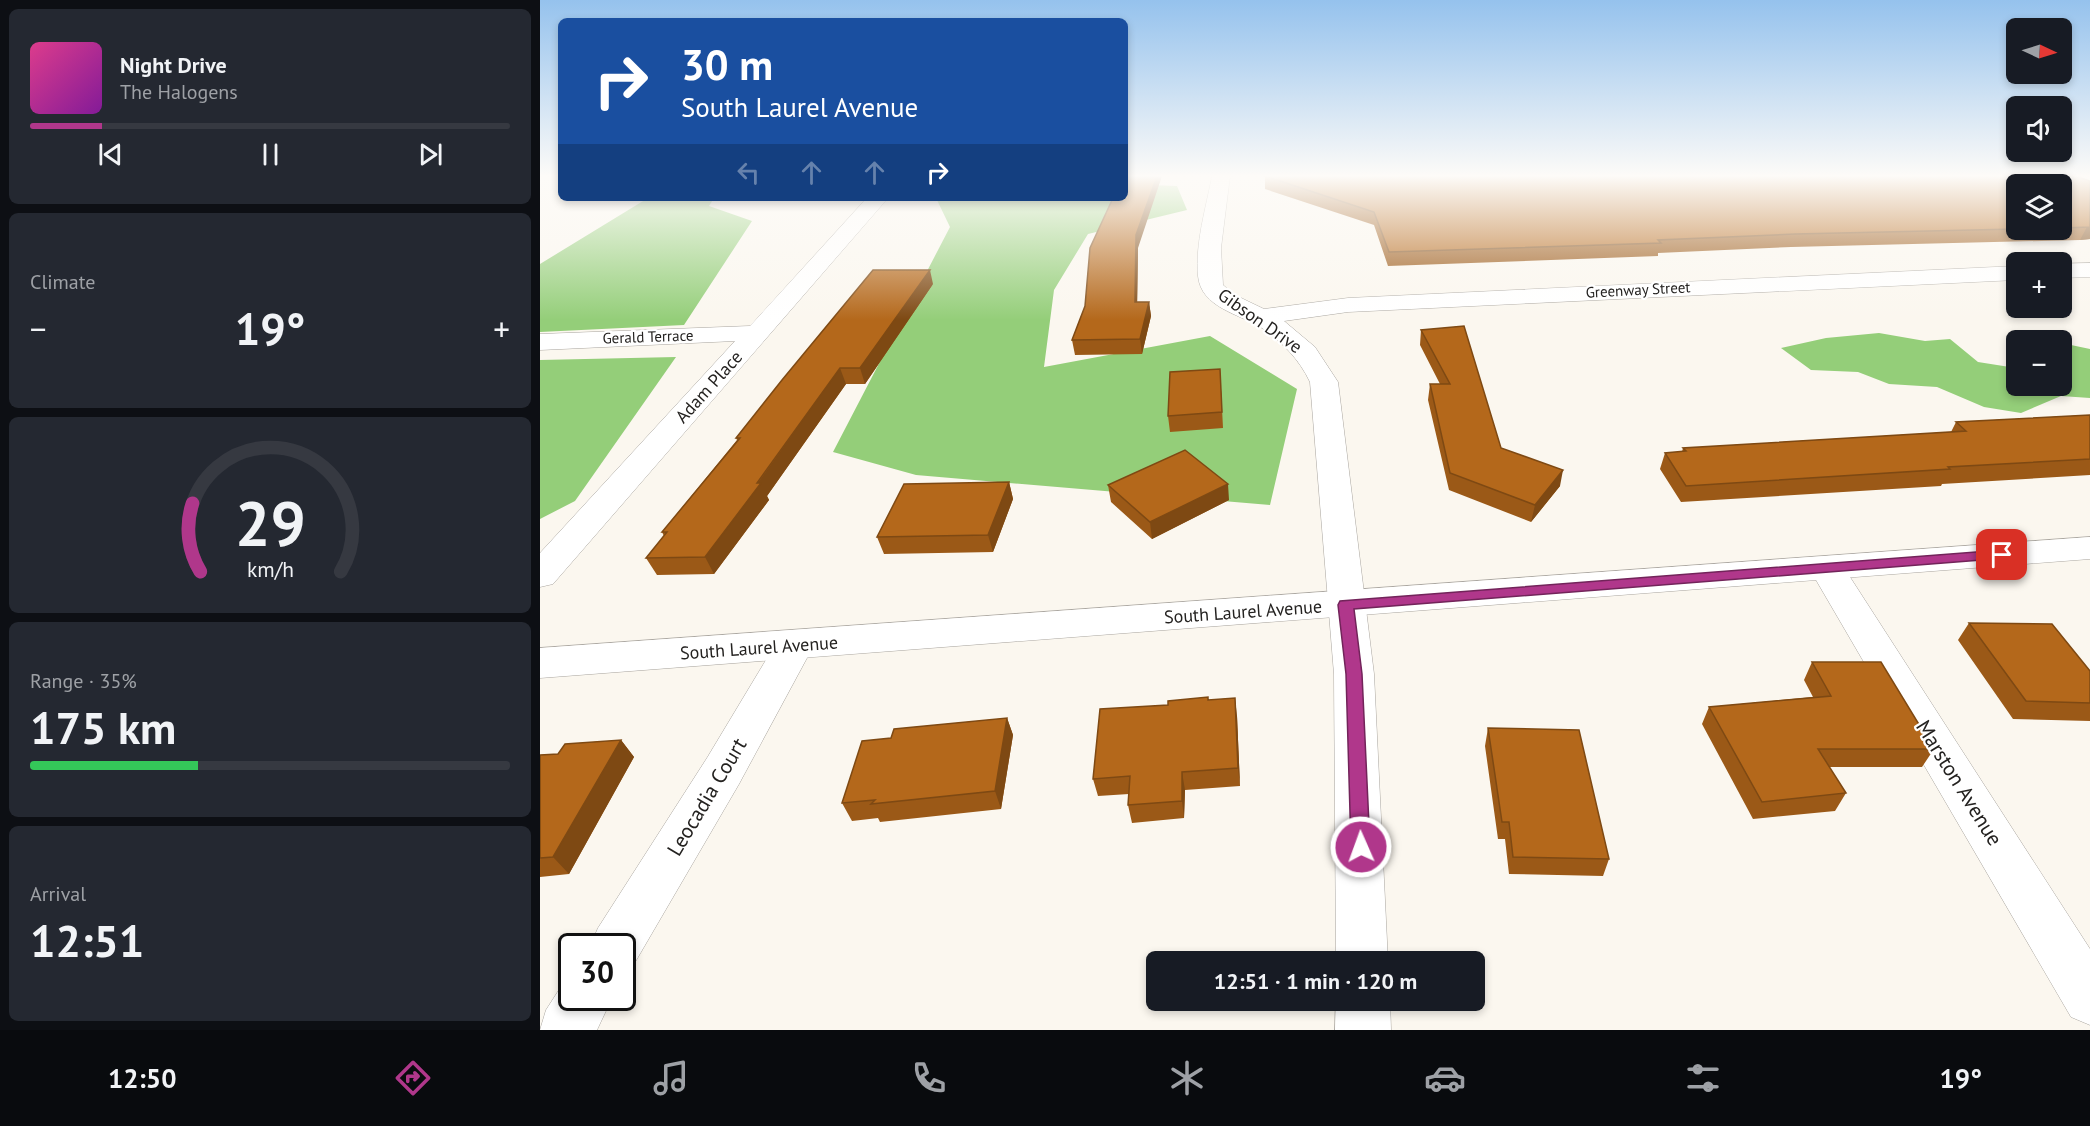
<!DOCTYPE html>
<meta charset="utf-8">
<style>
:root{--surface:#171b24;--page:#242831;--text:#f1f3f6;--muted:#9ea1a6;--line:#363941;--accent:#b0378b}
body{margin:0;font-family:"PT Sans",sans-serif;background:var(--page);color:var(--text);height:100vh;display:flex;flex-direction:column;font-size:22px;white-space:nowrap}
*{box-sizing:border-box;margin:0}
p{font-size:20px;color:var(--muted)}
.icon{flex:none;width:33px;height:33px;fill:none;stroke:currentColor;stroke-width:2;stroke-linecap:round;stroke-linejoin:round}
.map{position:relative;flex:1;overflow:hidden}
.side{display:flex;flex-direction:column;gap:9px;padding:9px;background:#0d0f14;width:540px}
.side>*{flex:none}
.guide{position:absolute;left:18px;top:18px;width:570px;height:183px;border-radius:9px;box-shadow:0 3px 9px #0003;background:#1a4fa0;color:#fff;overflow:hidden}
.needle{width:39px;rotate:94deg}
.controls{position:absolute;left:1466px;top:18px;display:grid;gap:12px}
.controls a{display:grid;place-items:center;width:66px;height:66px;border-radius:9px;background:var(--surface);box-shadow:0 3px 9px #0003;font-size:30px}
.speed{position:absolute;left:18px;top:933px;display:flex;gap:12px;font-size:30px;font-weight:700;text-align:center}
.speed>*{display:grid;place-content:center;width:78px;height:78px;border-radius:50%;background:var(--surface);box-shadow:0 3px 9px #0003;line-height:1}
.speed .limit{border:3px solid #111;border-radius:9px;background:#fff;color:#111}
.pin{position:absolute;display:grid;place-items:center;width:51px;height:51px;color:#fff;margin:-26px;border-radius:12px;box-shadow:0 3px 9px #0006}
.me{position:absolute;width:66px;margin:-33px;rotate:358deg;stroke-linejoin:round;filter:drop-shadow(0 0 4px #0008)}
.turn{display:flex;align-items:center;gap:21px;height:126px;padding:0 24px;font-size:27px}
.turn .icon{width:78px;height:78px;stroke-width:2.5}
.turn b{display:block;font-size:42px;line-height:51px}
.lanes{display:flex;align-items:center;height:57px;padding:0 24px;background:#0003;justify-content:center;gap:30px;direction:ltr}
.lanes .off{opacity:.35}
.big{font-size:45px;font-weight:700;line-height:1.1}
.side .tile{flex:1;display:flex;flex-direction:column;justify-content:center;gap:9px;min-width:0;padding:0 21px;border-radius:9px;background:var(--page)}
.side .dial{align-items:center;gap:0}
.dial svg{height:156px;overflow:visible;fill:none;stroke:var(--line);stroke-width:7;stroke-linecap:round;text-anchor:middle}
.dial text{fill:var(--text);stroke:none}
.song{display:flex;align-items:center;gap:18px}
.cover{width:72px;height:72px;border-radius:9px;background:linear-gradient(135deg,hsl(330 70% 55%),hsl(290 70% 35%))}
.played{height:6px;border-radius:3px;background:linear-gradient(90deg,var(--accent) 15%,var(--line) 15%)}
.keys{display:flex;justify-content:space-around;direction:ltr}
.heat{display:flex;justify-content:space-between;align-items:center;font-size:33px;direction:ltr}
.charge{height:9px;border-radius:4px;background:linear-gradient(90deg,#34c759 35%,var(--line) 0)}
.trip{position:absolute;left:606px;top:951px;width:339px;height:60px;border-radius:9px;background:var(--surface);box-shadow:0 3px 9px #0003;font-weight:700;line-height:60px;text-align:center}
.tabs{display:flex;height:96px;justify-content:space-around;align-items:center;background:#090b0e;color:var(--muted)}
.tabs .icon{width:42px;height:42px}
.tabs .selected{color:var(--accent)}
.tabs b{font-size:27px;color:var(--text)}
main{display:flex;flex:1;min-height:0}
.map>svg:first-child{display:block}
</style>
<main>
<section class="side">
<div class="tile">
<div class="song"><i class="cover"></i><div><b>Night Drive</b><p>The Halogens</p></div></div>
<div class="played"></div>
<div class="keys"><svg class="icon" aria-label="previous" viewBox="0 0 24 24"><path d="M18 5L8 12l10 7zM5 5v14"/></svg><svg class="icon" aria-label="pause" viewBox="0 0 24 24"><path d="M8 5v14M16 5v14"/></svg><svg class="icon" aria-label="next" viewBox="0 0 24 24"><path d="M6 5l10 7-10 7zM19 5v14"/></svg></div>
</div>
<div class="tile"><p>Climate</p>
<div class="heat"><a>−</a><b class="big">19°</b><a>+</a></div>
</div>
<div class="tile dial"><svg viewBox="0 0 100 80">
<path d="M14 69A42 42 0 1 1 86 69"/>
<path d="M14 69A42 42 0 0 1 10 34" stroke="#b0378b"/>
<text x="50" y="56" font-size="32" font-weight="700">29</text>
<text x="50" y="72" font-size="11">km/h</text>
</svg></div>
<div class="tile"><p>Range · 35%</p><b class="big">175 km</b><div class="charge"></div></div>
<div class="tile"><p>Arrival</p><b class="big">12:51</b></div>
</section>
<div class="map">
<svg width="1550" height="1030" viewBox="0 0 1550 1030">
<rect width="100%" height="100%" fill="#fbf7ef"/>
<path fill="#94ce79" d="M585,184L637,186L647,210L548,234L514,290L504,367L670,336L757,389L730,505L376,475L293,452L410,227L396,198H585Z
M108,198H174L169,206L212,221L144,325L0,332V264Z
M1339,333L1385,341L1410,339L1438,362L1476,368V386H1521V346L1531,345L1550,349V398L1521,396L1481,413L1444,407L1397,387L1349,384L1318,372L1271,370L1241,348L1286,338Z
M136,357L35,501L0,519V360Z"/>
<g fill="none" stroke-linecap="round" stroke-linejoin="round">
<g stroke="#a9a59f" stroke-width="1">
<path id="street" d="M672,176H690L681,248L683,285L695,295L724,309L808,298L1476,266V280L808,312L744,321L775,347L798,382L834,674L848,962H796L794,674L770,382C759,359 743,343 722,328C700,314 661,308 658,276C655,243 666,208 672,176Z
M327,198H348L13,584L0,587V553L195,341L0,350V334L210,326Z
M1550,263V277L1521,278V264Z
M1287,556L1299,560L1550,949V1025L1531,1017L1269,568L1275,560Z
M255,631L269,635L274,645L199,784L94,964L82,969V946H50L58,928L167,758L241,635Z
M32,977V998H72L57,1030H0L6,1010L26,979Z
M796,1000H850L851,1030H795Z"/>
</g>
<g stroke="#a9a59f" stroke-width="1">
<path id="secondary" d="M1550,537V559L0,678V648Z"/>
</g>
<use href="#street" fill="#fff" fill-rule="evenodd"/>
<use href="#secondary" fill="#fff" fill-rule="evenodd"/>
</g>
<path fill="#9b5917" fill-rule="evenodd" d="M725,176H1536L1550,239L1540,240L1251,247L1118,253V256L848,266L834,225L725,189ZM1476,184H1521V230H1476Z
M598,248L597,302H609L611,316L602,354L535,355L532,340Z
M393,284L325,384H306L227,496L229,500L174,574L117,575L106,558L124,536L122,532L197,440L196,438Z
M881,330L961,448L1020,486L991,522L909,490L888,400L890,384H900L880,345Z
M680,369L683,428L630,432L628,416Z
M1550,415V475L1402,484L1401,486L1141,502L1120,469L1125,453L1142,452L1143,448L1411,432L1416,422Z
M469,482L473,499L453,552L344,554L337,537Z
M568,485L689,500L612,539L571,502Z
M1429,623L1550,671V721L1473,719L1418,640Z
M1272,662L1394,749L1382,767H1289L1306,793L1295,811L1213,819L1162,724L1169,707L1273,697L1264,680Z
M668,700L697,716L700,786L645,790L644,818L592,823L588,805L589,794L558,796L553,779L628,705Z
M467,718L473,735L461,809L340,822L338,818L312,821L302,803L351,738Z
M948,728L1069,859L1063,876L969,874L965,839H958L945,746Z
M81,740L94,757L29,874L0,877V755L18,754Z"/>
<path fill="#7e4913" d="M617,176H622L598,248L597,317L595,302L596,235Z
M1547,227H1550V239L1540,240Z
M390,270L393,284L325,384L320,368Z
M609,302L611,316L602,354L600,339Z
M300,368L306,384L227,496L229,500L174,574L165,557Z
M1023,470L1020,486L991,522L995,505Z
M469,482L473,499L453,552L448,535Z
M688,484L689,500L612,539L610,522Z
M695,698L697,716L700,786L698,768Z
M467,718L473,735L461,809L455,791Z
M81,740L94,757L29,874L13,857Z
M642,772L645,790L644,818L642,801Z"/>
<path fill="#b4681b" stroke="#7e4913" stroke-width="1.5" d="M585,176H617L596,235L595,302H609L600,339L532,340L545,306L550,248L573,198H585Z
M725,176H1536L1550,181V227L1521,228V184H1476V229L1255,234L1118,240L1121,243L849,252L834,212Z
M333,270H390L320,368H300L217,483H221L165,557L106,558L127,532H122L200,438H196L242,380Z
M924,326L961,448L1023,470L995,505L910,473L890,384H910L881,330Z
M680,369L682,412L628,416L630,372Z
M1550,415V459L1408,467L1410,469L1146,486L1125,453L1146,451L1143,448L1426,431L1416,422Z
M645,450L688,484L610,522L568,485Z
M469,482L448,535L337,537L364,484Z
M1429,623L1512,624L1550,671V703L1486,701Z
M1272,662H1341L1394,749H1278L1306,793L1222,802L1169,707L1291,696Z
M668,697V700L695,698L698,768L642,772V801L588,805L590,776L553,779L560,709L628,705V701Z
M467,718L455,791L331,804L335,800L302,803L322,741L351,738L354,729Z
M948,728L1039,730L1069,859L973,857L969,822H962Z
M81,740L13,857L0,858V755L18,754L25,744Z"/>
<linearGradient id="sky" x2="0" y2="1"><stop stop-color="#95c2ed"/><stop offset="0.55" stop-color="#fdfbf8"/><stop offset="1" stop-color="#fdfbf8" stop-opacity="0"/></linearGradient>
<rect width="1550" height="320" fill="url(#sky)"/>
<path fill="#b0378b" stroke="#72245a" stroke-width="1.5" d="M1462,550L1469,555L1467,558L814,609L822,674L830,847L828,853L821,856L814,853L811,847L806,674L798,605L800,601Z"/>
<g text-anchor="middle" stroke-width="4.5" stroke-linejoin="round" paint-order="stroke">
<g font-size="15" fill="#242220" stroke="#fff">
<text transform="translate(1098 290) rotate(-3)" y="5">Greenway Street</text>
<text transform="translate(108 337) rotate(-2)" y="5">Gerald Terrace</text>
</g>
<g font-size="18" fill="#242220" stroke="#fff">
<text transform="translate(720 321) rotate(35)" y="6">Gibson Drive</text>
<text transform="translate(169 387) rotate(-48)" y="6">Adam Place</text>
<text transform="translate(703 612) rotate(-4)" y="6">South Laurel Avenue</text>
<text transform="translate(219 648) rotate(-4)" y="6">South Laurel Avenue</text>
</g>
<g font-size="21" fill="#242220" stroke="#fff">
<text transform="translate(1419 783) rotate(58)" y="7">Marston Avenue</text>
<text transform="translate(167 797) rotate(-59)" y="7">Leocadia Court</text>
</g>
</g>
</svg>
<div class="controls">
<a><svg class="needle" viewBox="-14 -14 28 28"><path d="M0-13l5 13h-10z" fill="#e53935"/><path d="M0 13l5-13h-10z" fill="#9ea1a6"/></svg></a>
<a><svg class="icon" aria-label="sound" viewBox="0 0 24 24"><path d="M4 9h4l5-4v14l-5-4H4zM17 9q2 3 0 6"/></svg></a>
<a><svg class="icon" aria-label="layers" viewBox="0 0 24 24"><path d="M12 4l9 5-9 5-9-5zM3 14l9 5 9-5"/></svg></a>
<a>+</a>
<a>−</a>
</div>
<div class="speed"><div class="limit">30</div></div>
<div class="pin" style="left:1462px;top:555px;background:#d93025"><svg class="icon" aria-label="arrive" viewBox="0 0 24 24"><path d="M6 21V4h12l-3 4 3 4H6"/></svg></div>
<svg class="me" style="left:821px;top:847px" viewBox="-20 -20 40 40"><circle r="17" fill="#b0378b" stroke="#fff" stroke-width="3"/><path d="M0-11L8 9 0 5-8 9z" fill="#fff"/></svg>
<div class="trip">12:51 · 1 min · 120 m</div>
<div class="guide">
<div class="turn"><svg class="icon" aria-label="right" viewBox="0 0 24 24"><path d="M7 20v-9h11M14 6l5 5-5 5"/></svg><div><b>30 m</b>South Laurel Avenue</div></div>
<div class="lanes"><svg class="icon off" aria-label="left" viewBox="0 0 24 24"><path d="M17 20v-9H6M10 6l-5 5 5 5"/></svg><svg class="icon off" aria-label="ahead" viewBox="0 0 24 24"><path d="M12 20V5M6 11l6-6 6 6"/></svg><svg class="icon off" aria-label="ahead" viewBox="0 0 24 24"><path d="M12 20V5M6 11l6-6 6 6"/></svg><svg class="icon" aria-label="right" viewBox="0 0 24 24"><path d="M7 20v-9h11M14 6l5 5-5 5"/></svg></div>
</div>
</div>
</main>
<nav class="tabs">
<b>12:50</b>
<svg class="icon selected" aria-label="directions" viewBox="0 0 24 24"><path d="M12 3l9 9-9 9-9-9zM9 14v-3h6M13 9l2 2-2 2"/></svg>
<svg class="icon" aria-label="music" viewBox="0 0 24 24"><path d="M9 18V5l10-2v13"/><circle cx="6" cy="18" r="3"/><circle cx="16" cy="16" r="3"/></svg>
<svg class="icon" aria-label="phone" viewBox="0 0 24 24"><path d="M5 4h4l2 5-3 2q2 4 5 5l2-3 5 2v4C11 20 4 13 5 4z"/></svg>
<svg class="icon" aria-label="climate" viewBox="0 0 24 24"><path d="M12 3v18M4 7l16 10M4 17L20 7"/></svg>
<svg class="icon" aria-label="car" viewBox="0 0 24 24"><path d="M5 17H2v-5l4-1 3-4h7l3 4 3 1v5h-3M9 17h6M6 11h13"/><circle cx="7" cy="17" r="2"/><circle cx="17" cy="17" r="2"/></svg>
<svg class="icon" aria-label="filters" viewBox="0 0 24 24"><path d="M4 7h16M4 17h16"/><circle cx="9" cy="7" r="2"/><circle cx="15" cy="17" r="2"/></svg>
<b>19°</b>
</nav>
